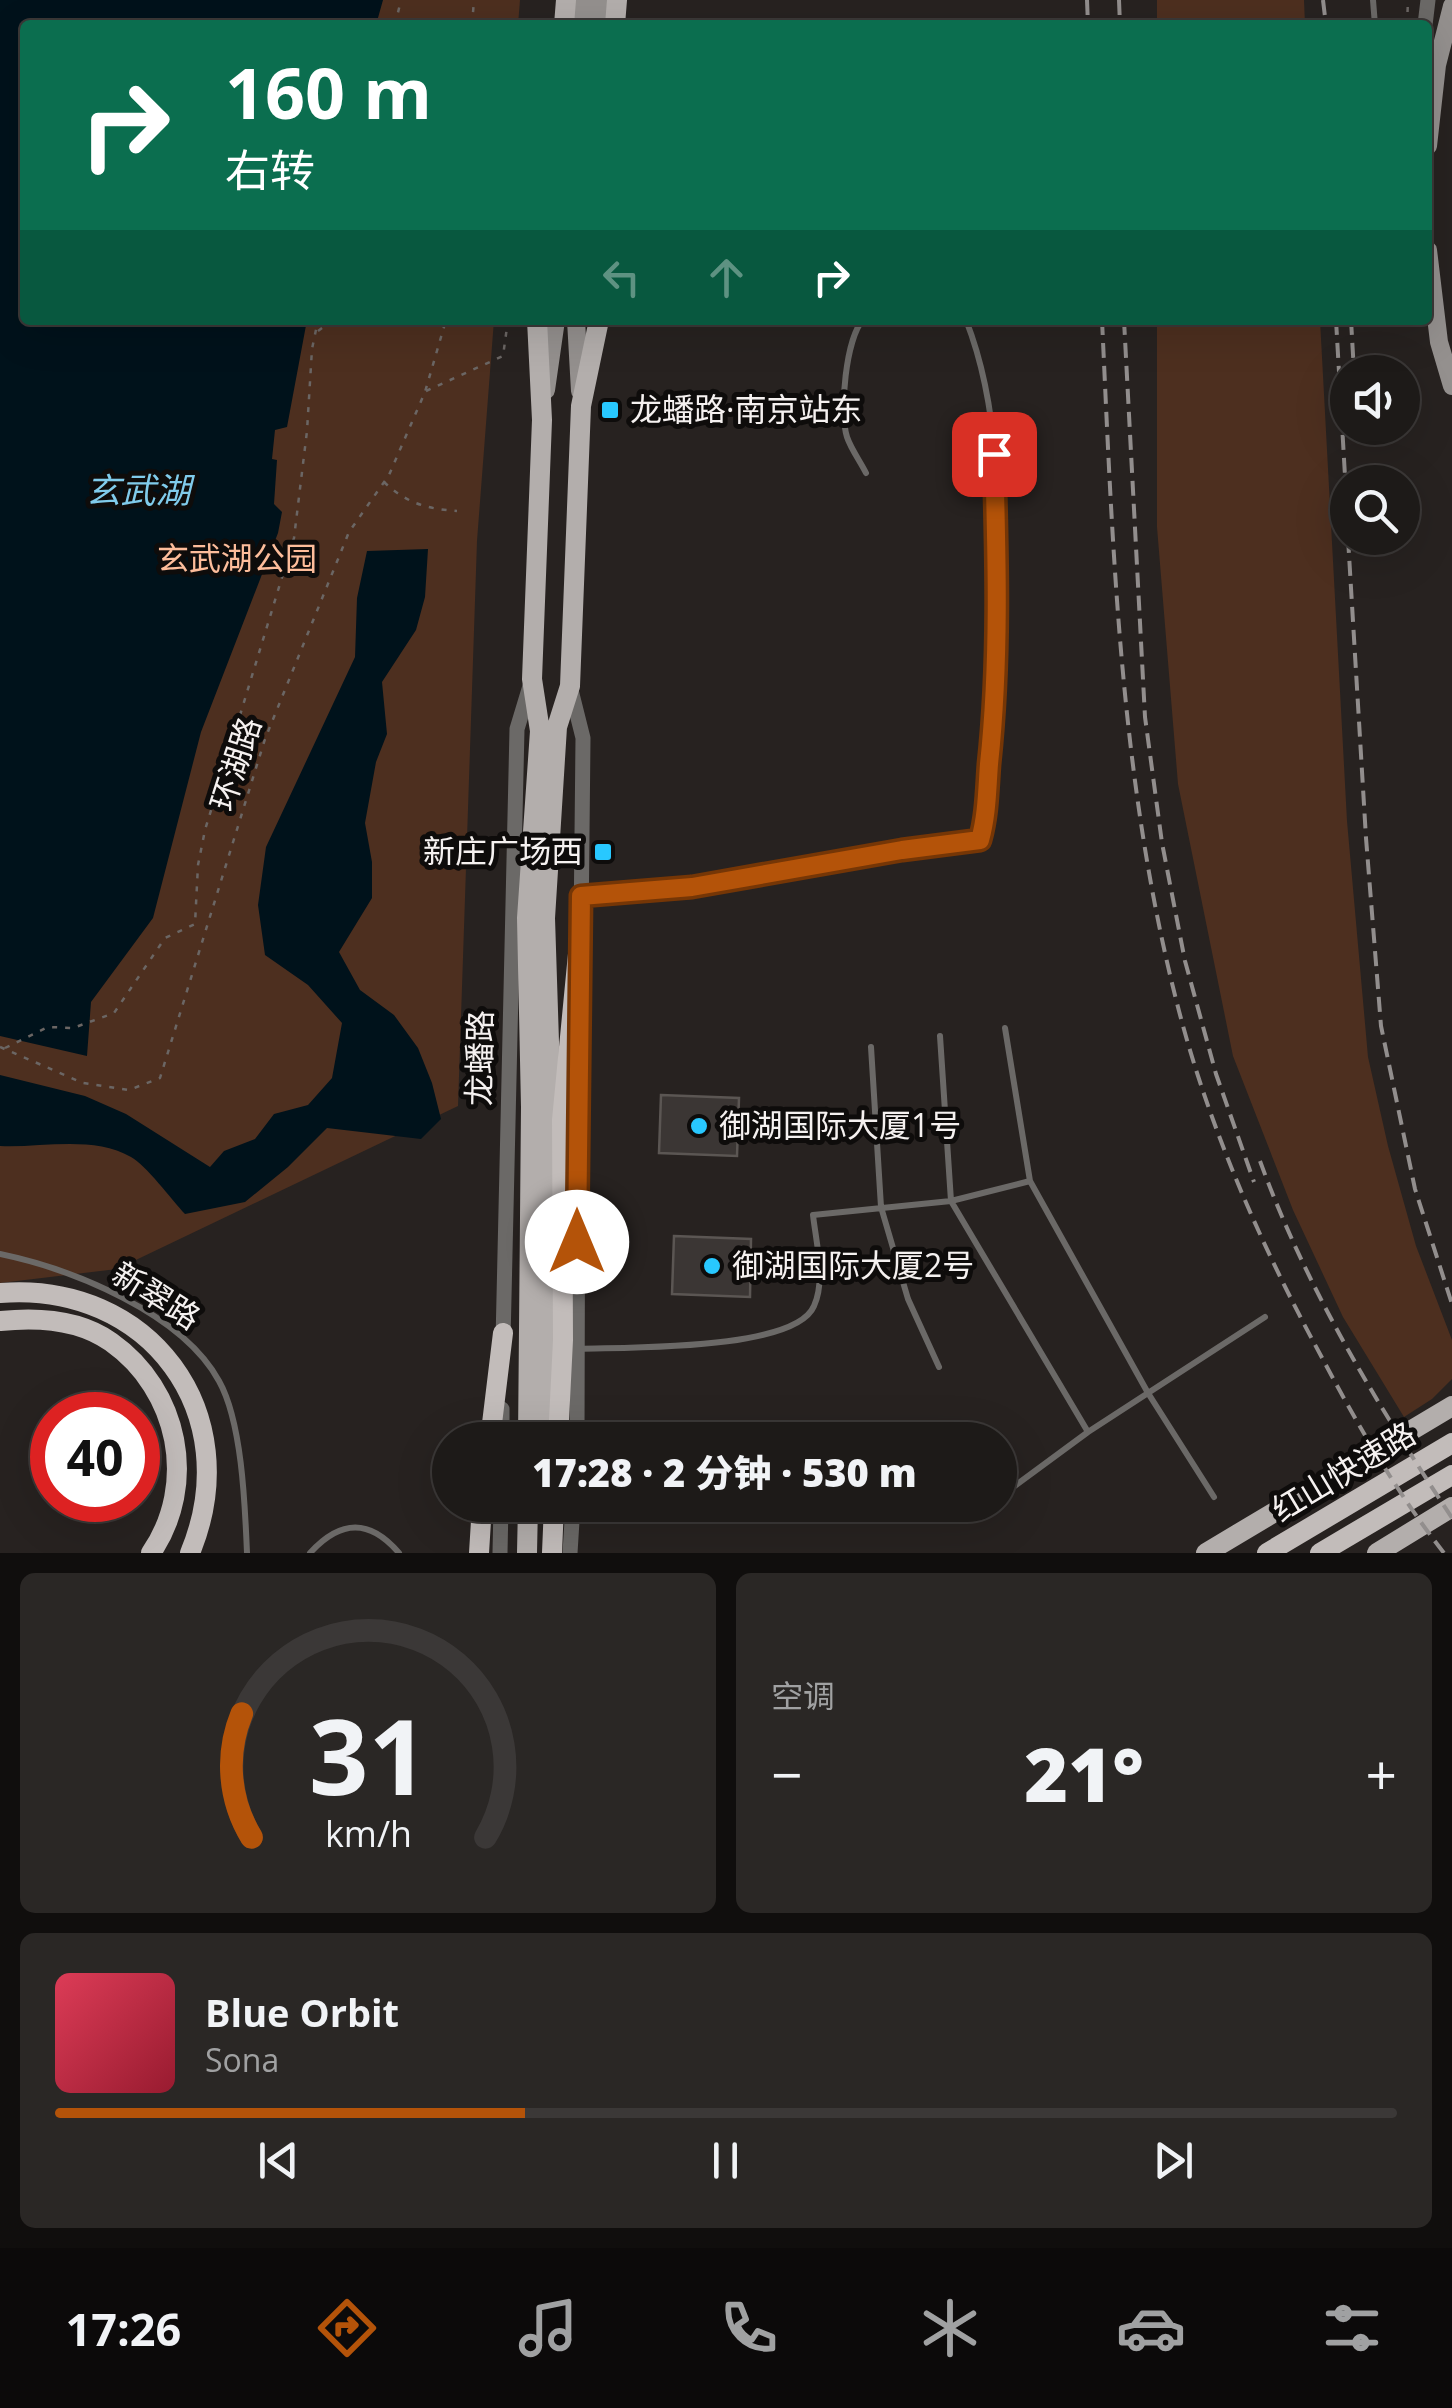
<!DOCTYPE html>
<html lang="zh">
<meta charset="utf-8">
<style>
:root{--surface:#1d1a18;--page:#2a2725;--text:#f1f3f6;--muted:#a0a1a2;--line:#3b3837;--accent:#b45309}
body{margin:0;font-family:"Open Sans","Noto Sans SC",sans-serif;background:var(--page);color:var(--text);height:100vh;display:flex;flex-direction:column;font-size:38px;white-space:nowrap}
*{box-sizing:border-box;margin:0}
p{font-size:32px;color:var(--muted)}
.icon{flex:none;width:55px;height:55px;fill:none;stroke:currentColor;stroke-width:2;stroke-linecap:round;stroke-linejoin:round}
.map{position:relative;height:1553px;overflow:hidden}
.panel{display:flex;flex-direction:column;gap:20px;padding:20px;background:#100e0d;flex:1}
.panel>*{flex:none}
.hud{position:absolute;left:20px;top:20px;width:1412px;height:305px;border-radius:10px;box-shadow:0 10px 40px #0002,0 0 0 2px var(--line);background:#0b6e4f;color:#fff;overflow:hidden}
.buttons{position:absolute;left:1330px;top:355px;display:grid;gap:20px}
.buttons a{display:grid;place-items:center;width:90px;height:90px;border-radius:50%;background:var(--surface);box-shadow:0 10px 40px #0002,0 0 0 2px var(--line);font-size:50px}
.speed{position:absolute;left:30px;top:1392px;display:flex;gap:20px;font-size:50px;font-weight:700;text-align:center}
.speed>*{display:grid;place-content:center;width:130px;height:130px;border-radius:50%;background:var(--surface);box-shadow:0 10px 40px #0002,0 0 0 2px var(--line);line-height:1}
.speed .limit{border:15px solid #d22;background:#fff;color:#111}
.pin{position:absolute;display:grid;place-items:center;width:85px;height:85px;color:#fff;margin:-42px;border-radius:20px;box-shadow:0 5px 15px #0006}
.me{position:absolute;width:110px;margin:-55px;rotate:0deg;stroke-linejoin:round;filter:drop-shadow(0 0 8px #0008)}
.turn{display:flex;align-items:center;gap:35px;height:210px;padding:0 40px;font-size:45px}
.turn .icon{width:130px;height:130px;stroke-width:2.5}
.turn b{display:block;font-size:70px;line-height:85px}
.lanes{display:flex;align-items:center;height:95px;padding:0 40px;background:#0003;justify-content:center;gap:50px;direction:ltr}
.lanes .off{opacity:.35}
.big{font-size:75px;font-weight:800;line-height:1.1}
.panel .card{flex:1;display:flex;flex-direction:column;justify-content:center;gap:15px;min-width:0;padding:0 35px;border-radius:15px;background:var(--page)}
.panel .dial{align-items:center;gap:0}
.dial svg{height:260px;overflow:visible;fill:none;stroke:var(--line);stroke-width:7;stroke-linecap:round;text-anchor:middle}
.dial text{fill:var(--text);stroke:none}
.song{display:flex;align-items:center;gap:30px}
.cover{width:120px;height:120px;border-radius:15px;background:linear-gradient(135deg,hsl(350 70% 55%),hsl(350 70% 35%))}
.played{height:10px;border-radius:5px;background:linear-gradient(90deg,var(--accent) 35%,var(--line) 35%)}
.keys{display:flex;justify-content:space-around;direction:ltr}
.heat{display:flex;justify-content:space-between;align-items:center;font-size:55px;direction:ltr}
.panel .tiles{flex:1;display:grid;gap:20px;grid-template-columns:1fr 1fr}
.card:last-child{grid-column:span 2}
.trip{position:absolute;left:432px;top:1422px;width:585px;height:100px;border-radius:50px;background:var(--surface);box-shadow:0 10px 40px #0002,0 0 0 2px var(--line);font-weight:800;line-height:100px;text-align:center}
.dock{display:flex;height:160px;justify-content:space-around;align-items:center;background:#0c0a0a;color:var(--muted)}
.dock .icon{width:70px;height:70px}
.dock .selected{color:var(--accent)}
.dock b{font-size:45px;color:var(--text)}
.map>svg:first-child{display:block}
</style>
<div class="map">
<svg width="1452" height="1553" viewBox="0 0 1452 1553">
<rect width="100%" height="100%" fill="#272220"/>
<path fill="#4d2f1f" d="M0,0H520L518,25H25V320H494L477,541L458,1106L117,1269L0,1283Z
M1157,0H1304L1305,25H1157Z
M1157,320H1320L1347,821L1368,1057L1388,1146L1416,1246L1452,1340V1379L1432,1399L1404,1417L1343,1317L1293,1210L1233,1056L1178,784L1157,527Z"/>
<path fill="#00121b" d="M0,0H383L376,25H25V320H307L287,427L275,430L272,459L277,460L274,504L282,512L278,533L201,732L153,918L91,1002L87,1056L0,1036Z
M428,549L425,597L416,630L382,682L387,734L376,762L365,823L372,862V898L339,952L360,990L394,1015L418,1048L432,1083L441,1119L421,1139L327,1128L288,1167L245,1202L185,1214C172,1200 145,1164 131,1157C93,1135 41,1148 0,1146V1075L85,1096L126,1114L210,1167L224,1151L255,1139L274,1114L308,1105L332,1078L342,1023L308,985L265,955L258,905L266,847L355,657L357,598L367,551Z"/>
<path fill="#3b3634" stroke="#5b5653" stroke-width="2.5" d="M661,1095L739,1098L737,1156L659,1153Z
M674,1236L751,1239L750,1297L672,1294Z"/>
<g fill="none" stroke-linecap="round" stroke-linejoin="round">
<path stroke="#6b6664" stroke-width="2.5" stroke-dasharray="5 8" stroke-linecap="butt" d="M395,25L401,0
M472,25L474,0
M1407,25L1408,0
M318,331L333,320
M426,391L503,356L508,320
M384,482C406,503 427,509 457,511
M0,1047L83,1083L129,1090L160,1078L265,739L349,532L389,475L425,392L446,320
M5,1048L48,1027L73,1028L114,1013L165,938L195,924L198,865L205,830L294,538L307,431L312,349L318,320"/>
<path stroke="#6b6967" stroke-width="6" d="M1373,0L1375,25
M863,320C846,338 839,412 847,437C851,449 860,461 866,473
M581,896L716,884L902,850L980,840C989,811 988,781 991,750C995,702 995,654 997,606C999,511 1001,409 966,320
M1005,1028L1030,1181L1148,1393L1214,1497
M940,1036L951,1201L1088,1432
M871,1047L881,1207L908,1299L939,1367
M0,1254C72,1269 182,1313 219,1381C242,1422 245,1505 247,1553
M579,1349C625,1347 795,1351 814,1306C826,1280 816,1242 813,1215L951,1201L1030,1181
M1001,1496L1088,1432L1265,1317
M310,1553C341,1519 370,1519 399,1553"/>
<path stroke="#6b6967" stroke-width="15" d="M1425,25L1428,0
M570,686L583,738L581,931
M503,1341L517,729L530,686
M502,1440V1409
M577,1440L578,1044
M500,1553L501,1505
M570,1553L573,1505"/>
<path stroke="#94908e" stroke-width="18" d="M579,25L581,0
M597,25L599,0
M1428,146L1437,65L1452,6
M1428,250L1439,342L1452,386
M576,320L580,391
M546,390L556,320"/>
<path stroke="#b3aeac" stroke-width="20" d="M564,25L566,0
M615,25L617,0
M528,1440L531,1107L527,918L540,731L532,679L542,420L537,320
M547,1440L549,1042L545,918L557,727L570,686L581,406L599,320
M527,1553L528,1505
M1206,1553L1452,1406
M1377,1553L1452,1507"/>
<path stroke="#c2bcba" stroke-width="20" d="M0,1293C149,1281 248,1413 190,1553
M0,1321C38,1317 79,1319 111,1342C179,1390 198,1484 151,1553
M490,1440L503,1333
M558,1440L563,1340L562,1120L581,923
M479,1553L482,1505
M552,1553L554,1505
M1267,1553L1452,1443
M1320,1553L1452,1475"/>
<path stroke="#928e8d" stroke-width="4" stroke-dasharray="15 8" stroke-linecap="butt" d="M1087,0L1088,25
M1119,0L1120,25
M1323,0L1326,25
M1102,320C1113,552 1120,785 1179,1011C1210,1130 1262,1247 1320,1354C1356,1422 1396,1492 1444,1553
M1124,320L1145,717L1162,843L1185,961L1216,1074L1254,1182
M1336,320L1348,528
M1351,320L1354,372
M1348,538L1366,838L1381,1026L1415,1189L1452,1304
M1260,1161C1307,1290 1377,1404 1452,1518"/>
</g>
<g fill="none" stroke-linecap="round" stroke-linejoin="round">
<g stroke="#753606" stroke-width="25">
<path id="route" d="M577,1242L581,896L692,887L902,850L980,840C987,815 987,791 989,764C1000,661 997,558 994,454"/>
</g>
<use href="#route" stroke="#b45309" stroke-width="18"/>
</g>
<g fill="#28c8ff" stroke="#0e0c0b" stroke-width="4">
<rect x="600" y="400" width="20" height="20" rx="5"/>
<rect x="593" y="842" width="20" height="20" rx="5"/>
<circle cx="699" cy="1126" r="10"/>
<circle cx="712" cy="1266" r="10"/>
</g>
<g text-anchor="middle" stroke-width="10" stroke-linejoin="round" paint-order="stroke">
<g font-size="32" fill="#f5f1f0" stroke="#0e0c0b" text-anchor="start">
<text x="630" y="421">龙蟠路·南京站东</text>
<text x="583" y="863" text-anchor="end">新庄广场西</text>
<text x="719" y="1137">御湖国际大厦1号</text>
<text x="732" y="1277">御湖国际大厦2号</text>
</g>
<g font-size="32" fill="#fdbd9b" stroke="#0e0c0b">
<text x="237" y="570">玄武湖公园</text>
</g>
<g font-size="32" fill="#f5f1f0" stroke="#0e0c0b">
<text transform="translate(236 764) rotate(-72)" y="11">环湖路</text>
<text transform="translate(480 1058) rotate(-89)" y="11">龙蟠路</text>
<text transform="translate(156 1296) rotate(32)" y="11">新翠路</text>
<text transform="translate(1344 1472) rotate(-31)" y="11">红山快速路</text>
</g>
<g font-size="35" font-style="italic" fill="#80cbeb" stroke="#0e0c0b">
<text x="138" y="503">玄武湖</text>
</g>
</g>
</svg>
<div class="buttons">
<a><svg class="icon" aria-label="sound" viewBox="0 0 24 24"><path d="M4 9h4l5-4v14l-5-4H4zM17 9q2 3 0 6"/></svg></a>
<a><svg class="icon" aria-label="search" viewBox="0 0 24 24"><circle cx="10" cy="10" r="6"/><path d="M15 15l6 6"/></svg></a>
</div>
<div class="speed"><div class="limit">40</div></div>
<div class="pin" style="left:994px;top:454px;background:#d93025"><svg class="icon" aria-label="arrive" viewBox="0 0 24 24"><path d="M6 21V4h12l-3 4 3 4H6"/></svg></div>
<svg class="me" style="left:577px;top:1242px" viewBox="-20 -20 40 40"><circle r="19" fill="#fff"/><path d="M0-13L10 11 0 6-10 11z" fill="#b45309"/></svg>
<div class="trip">17:28 · 2 分钟 · 530 m</div>
<div class="hud">
<div class="turn"><svg class="icon" aria-label="right" viewBox="0 0 24 24"><path d="M7 20v-9h11M14 6l5 5-5 5"/></svg><div><b>160 m</b>右转</div></div>
<div class="lanes"><svg class="icon off" aria-label="left" viewBox="0 0 24 24"><path d="M17 20v-9H6M10 6l-5 5 5 5"/></svg><svg class="icon off" aria-label="ahead" viewBox="0 0 24 24"><path d="M12 20V5M6 11l6-6 6 6"/></svg><svg class="icon" aria-label="right" viewBox="0 0 24 24"><path d="M7 20v-9h11M14 6l5 5-5 5"/></svg></div>
</div>
</div>
<section class="panel">
<div class="tiles">
<div class="card dial"><svg viewBox="0 0 100 80">
<path d="M14 69A42 42 0 1 1 86 69"/>
<path d="M14 69A42 42 0 0 1 11 31" stroke="#b45309"/>
<text x="50" y="56" font-size="32" font-weight="700">31</text>
<text x="50" y="72" font-size="11">km/h</text>
</svg></div>
<div class="card"><p>空调</p>
<div class="heat"><a>−</a><b class="big">21°</b><a>+</a></div>
</div>
<div class="card">
<div class="song"><i class="cover"></i><div><b>Blue Orbit</b><p>Sona</p></div></div>
<div class="played"></div>
<div class="keys"><svg class="icon" aria-label="previous" viewBox="0 0 24 24"><path d="M18 5L8 12l10 7zM5 5v14"/></svg><svg class="icon" aria-label="pause" viewBox="0 0 24 24"><path d="M8 5v14M16 5v14"/></svg><svg class="icon" aria-label="next" viewBox="0 0 24 24"><path d="M6 5l10 7-10 7zM19 5v14"/></svg></div>
</div>
</div>
</section>
<nav class="dock">
<b>17:26</b>
<svg class="icon selected" aria-label="directions" viewBox="0 0 24 24"><path d="M12 3l9 9-9 9-9-9zM9 14v-3h6M13 9l2 2-2 2"/></svg>
<svg class="icon" aria-label="music" viewBox="0 0 24 24"><path d="M9 18V5l10-2v13"/><circle cx="6" cy="18" r="3"/><circle cx="16" cy="16" r="3"/></svg>
<svg class="icon" aria-label="phone" viewBox="0 0 24 24"><path d="M5 4h4l2 5-3 2q2 4 5 5l2-3 5 2v4C11 20 4 13 5 4z"/></svg>
<svg class="icon" aria-label="climate" viewBox="0 0 24 24"><path d="M12 3v18M4 7l16 10M4 17L20 7"/></svg>
<svg class="icon" aria-label="car" viewBox="0 0 24 24"><path d="M5 17H2v-5l4-1 3-4h7l3 4 3 1v5h-3M9 17h6M6 11h13"/><circle cx="7" cy="17" r="2"/><circle cx="17" cy="17" r="2"/></svg>
<svg class="icon" aria-label="filters" viewBox="0 0 24 24"><path d="M4 7h16M4 17h16"/><circle cx="9" cy="7" r="2"/><circle cx="15" cy="17" r="2"/></svg>
</nav>
